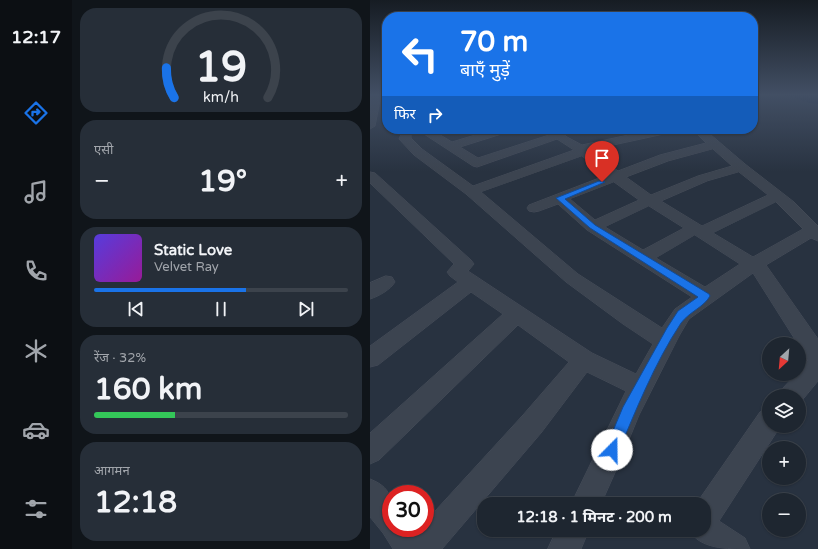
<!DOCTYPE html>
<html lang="hi">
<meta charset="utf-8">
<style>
:root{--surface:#1e2630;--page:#262e38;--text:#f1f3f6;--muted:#a1a5ab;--line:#3c434c;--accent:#1a73e8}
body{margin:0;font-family:"Varela Round","Noto Sans Devanagari",sans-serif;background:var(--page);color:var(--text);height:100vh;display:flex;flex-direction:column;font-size:15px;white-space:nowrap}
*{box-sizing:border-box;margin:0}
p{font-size:13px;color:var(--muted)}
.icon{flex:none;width:22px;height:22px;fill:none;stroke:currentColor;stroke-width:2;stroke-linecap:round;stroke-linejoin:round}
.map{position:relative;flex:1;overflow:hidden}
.details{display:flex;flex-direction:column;gap:8px;padding:8px;background:#10151a;width:298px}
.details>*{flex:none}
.top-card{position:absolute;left:12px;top:12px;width:376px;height:122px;border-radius:16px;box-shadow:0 1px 3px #0004,0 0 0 1px var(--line);background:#1a73e8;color:#fff;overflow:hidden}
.needle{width:26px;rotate:206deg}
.tools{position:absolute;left:392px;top:337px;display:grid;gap:8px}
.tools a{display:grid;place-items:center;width:44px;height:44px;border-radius:50%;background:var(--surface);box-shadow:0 1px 3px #0004,0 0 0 1px var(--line);font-size:20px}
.speed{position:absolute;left:12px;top:485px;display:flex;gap:8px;font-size:20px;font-weight:700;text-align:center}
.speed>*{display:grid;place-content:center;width:52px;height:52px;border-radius:50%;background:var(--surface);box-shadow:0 1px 3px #0004,0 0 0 1px var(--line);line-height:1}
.speed .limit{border:6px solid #d22;background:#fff;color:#111}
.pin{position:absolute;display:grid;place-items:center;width:34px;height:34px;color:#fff;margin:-41px -17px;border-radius:50% 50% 50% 0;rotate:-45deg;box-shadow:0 0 4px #0007}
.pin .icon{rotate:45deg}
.me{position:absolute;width:44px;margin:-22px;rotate:22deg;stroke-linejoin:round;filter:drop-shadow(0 0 3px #0008)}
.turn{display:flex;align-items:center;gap:14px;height:84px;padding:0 12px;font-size:18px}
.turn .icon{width:52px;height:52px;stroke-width:2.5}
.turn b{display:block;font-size:28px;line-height:34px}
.then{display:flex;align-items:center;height:38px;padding:0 12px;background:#0003;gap:8px;font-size:15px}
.big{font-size:30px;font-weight:700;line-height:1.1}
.details .card{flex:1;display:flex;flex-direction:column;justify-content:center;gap:6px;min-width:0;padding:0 14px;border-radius:16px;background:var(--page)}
.details .dial{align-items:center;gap:0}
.dial svg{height:104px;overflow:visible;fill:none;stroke:var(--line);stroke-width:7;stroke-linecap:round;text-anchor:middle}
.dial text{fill:var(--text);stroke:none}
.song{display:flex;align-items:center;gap:12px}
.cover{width:48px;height:48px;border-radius:6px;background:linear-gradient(135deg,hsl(250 70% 55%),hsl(300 70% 35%))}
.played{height:4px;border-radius:2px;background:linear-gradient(90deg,var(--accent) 60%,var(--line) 60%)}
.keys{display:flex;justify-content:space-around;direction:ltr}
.heat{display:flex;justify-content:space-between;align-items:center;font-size:22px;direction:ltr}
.charge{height:6px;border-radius:3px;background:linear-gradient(90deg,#34c759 32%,var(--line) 0)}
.trip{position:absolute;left:107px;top:497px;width:234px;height:40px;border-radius:16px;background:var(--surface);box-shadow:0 1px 3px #0004,0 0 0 1px var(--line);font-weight:700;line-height:40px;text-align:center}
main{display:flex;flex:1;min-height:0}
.menu{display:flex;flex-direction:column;width:72px;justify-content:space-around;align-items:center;background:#0c0f13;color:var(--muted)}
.menu .icon{width:28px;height:28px}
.menu .selected{color:var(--accent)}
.menu b{font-size:18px;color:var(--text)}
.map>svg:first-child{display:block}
</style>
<main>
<nav class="menu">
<b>12:17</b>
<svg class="icon selected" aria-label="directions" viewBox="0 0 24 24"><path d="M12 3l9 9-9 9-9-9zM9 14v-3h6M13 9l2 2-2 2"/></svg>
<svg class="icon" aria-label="music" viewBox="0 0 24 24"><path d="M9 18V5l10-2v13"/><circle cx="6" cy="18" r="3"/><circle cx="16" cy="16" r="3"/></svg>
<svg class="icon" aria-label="phone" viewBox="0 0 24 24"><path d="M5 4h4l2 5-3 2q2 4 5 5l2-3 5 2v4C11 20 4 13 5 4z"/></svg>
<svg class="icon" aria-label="climate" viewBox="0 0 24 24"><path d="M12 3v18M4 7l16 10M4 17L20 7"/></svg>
<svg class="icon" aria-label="car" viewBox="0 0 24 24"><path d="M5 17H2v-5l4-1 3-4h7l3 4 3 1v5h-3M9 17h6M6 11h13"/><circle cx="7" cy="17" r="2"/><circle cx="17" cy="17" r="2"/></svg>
<svg class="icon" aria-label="filters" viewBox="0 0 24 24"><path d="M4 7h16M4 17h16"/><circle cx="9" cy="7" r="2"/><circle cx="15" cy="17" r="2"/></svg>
</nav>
<section class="details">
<div class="card dial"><svg viewBox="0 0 100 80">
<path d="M14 69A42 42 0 1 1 86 69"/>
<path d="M14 69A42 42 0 0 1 8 46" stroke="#1a73e8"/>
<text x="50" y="56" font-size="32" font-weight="700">19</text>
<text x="50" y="72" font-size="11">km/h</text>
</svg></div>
<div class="card"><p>एसी</p>
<div class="heat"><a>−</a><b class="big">19°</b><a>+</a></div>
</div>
<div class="card">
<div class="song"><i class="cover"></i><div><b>Static Love</b><p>Velvet Ray</p></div></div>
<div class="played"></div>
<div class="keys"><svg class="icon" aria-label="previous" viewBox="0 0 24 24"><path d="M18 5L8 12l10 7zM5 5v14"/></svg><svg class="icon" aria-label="pause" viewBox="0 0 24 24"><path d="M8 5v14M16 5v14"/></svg><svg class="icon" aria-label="next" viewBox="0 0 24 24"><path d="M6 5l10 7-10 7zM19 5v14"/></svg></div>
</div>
<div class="card"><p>रेंज · 32%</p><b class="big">160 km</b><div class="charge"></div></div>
<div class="card"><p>आगमन</p><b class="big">12:18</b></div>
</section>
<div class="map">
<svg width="448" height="549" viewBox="0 0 448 549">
<rect width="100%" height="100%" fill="#283240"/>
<path fill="#1b283e" d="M415,95H448V104L440,103Z"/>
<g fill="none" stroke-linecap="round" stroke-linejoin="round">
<g stroke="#464d59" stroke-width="1">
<path id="minor" d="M1,95H11L5,126L0,129Z
M36,129H49L41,135V138L52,149L103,186L204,150L187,139L107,167L103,166L54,134L52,132L54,130H62L82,142L125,129H142L141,131L90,147L108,158L182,134L178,129H189L197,137L212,145L286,129H308L303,132L220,150L248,171L290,155L336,143L322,129H334L375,164L424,202L448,226V241L441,238L396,265L448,339V381L429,404V396H409L413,388L426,374H429V370L438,360L383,273L319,319L309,336L269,415L251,459L231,504H201L256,391L217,372L171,433L72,549H23L13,533L0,517V479C26,489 21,504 21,528H45L47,530L49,528H55V522L153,415L199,362L148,325L9,460L0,464V433L133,314L101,292L8,365L0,367V346L88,282L80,276L77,272L84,264L0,183V172L5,173L101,260L104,264L98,271L222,353L266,374L283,344L253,324L196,282L96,194L44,155L29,139L32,132ZM343,149L362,166L328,176L281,195L256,177L298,161ZM212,156L237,175L159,205L157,208L159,211L164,212L169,211L188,204L217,230L322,297L305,309L292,328L208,274L111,192ZM369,172L398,195L332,226L291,201L337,181ZM244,182L269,200L225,220L200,199ZM406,202L433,229L383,257L343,233ZM279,206L314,228L273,250L235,227ZM325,235L370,264L335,287L286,258Z
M16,276L22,277L25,282C20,290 9,296 0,299V283Z
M399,409V426H409L408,430L349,521L375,538L380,549C356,549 330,549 319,530H334V504H326L390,412Z
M187,530H219L211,549H178Z"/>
</g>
<use href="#minor" fill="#3c4450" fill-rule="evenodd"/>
</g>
<linearGradient id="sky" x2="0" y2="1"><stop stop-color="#161c23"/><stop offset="0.55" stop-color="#424f64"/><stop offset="1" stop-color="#424f64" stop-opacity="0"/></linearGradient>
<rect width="448" height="172" fill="url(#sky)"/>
<path fill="#1a73e8" stroke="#114b97" d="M229,181L235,182L195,199L225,225L339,294L340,296C334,307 319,312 311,323C284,364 266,410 247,455L242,457L237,455L235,450L253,407L297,328L308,311L328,297L220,228L186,198Z"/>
</svg>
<div class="tools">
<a><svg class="needle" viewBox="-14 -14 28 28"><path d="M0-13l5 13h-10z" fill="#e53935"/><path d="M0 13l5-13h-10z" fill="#a1a5ab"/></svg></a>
<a><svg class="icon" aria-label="layers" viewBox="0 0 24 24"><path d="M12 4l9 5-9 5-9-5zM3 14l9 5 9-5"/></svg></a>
<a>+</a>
<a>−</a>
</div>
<div class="speed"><div class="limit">30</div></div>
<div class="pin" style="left:232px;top:182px;background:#d93025"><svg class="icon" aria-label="arrive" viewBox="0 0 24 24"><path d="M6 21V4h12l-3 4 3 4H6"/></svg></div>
<svg class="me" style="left:242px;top:450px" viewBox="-20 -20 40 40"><circle r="19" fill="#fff"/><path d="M0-13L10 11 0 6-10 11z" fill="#1a73e8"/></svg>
<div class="trip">12:18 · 1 मिनट · 200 m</div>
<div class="top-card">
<div class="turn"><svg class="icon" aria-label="left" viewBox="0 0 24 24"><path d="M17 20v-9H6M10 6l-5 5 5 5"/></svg><div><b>70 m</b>बाएँ मुड़ें</div></div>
<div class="then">फिर<svg class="icon" aria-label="right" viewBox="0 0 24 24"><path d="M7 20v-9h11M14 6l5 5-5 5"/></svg></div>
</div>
</div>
</main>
